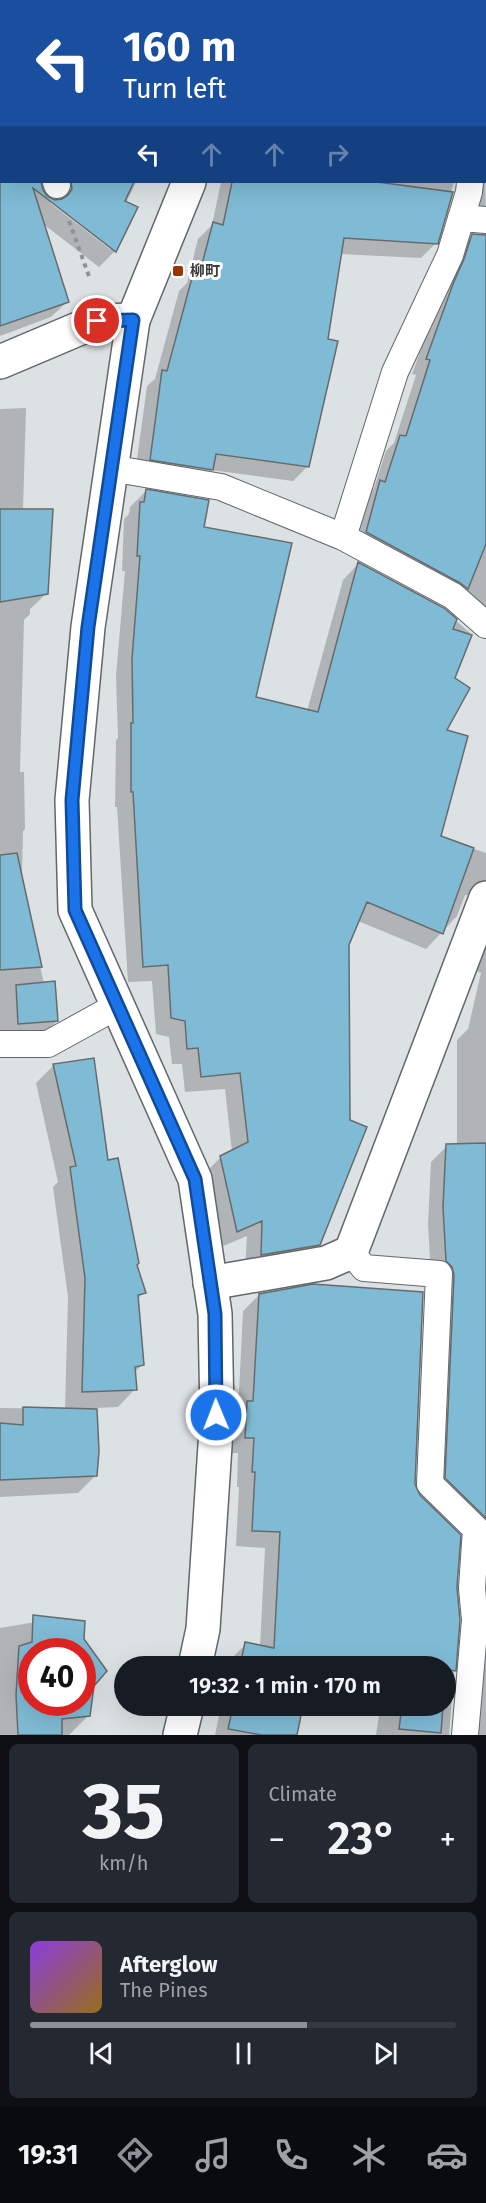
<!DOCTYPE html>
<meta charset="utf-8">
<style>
:root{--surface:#171b24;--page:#242831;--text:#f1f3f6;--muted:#9ea1a6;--line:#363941;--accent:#8c9099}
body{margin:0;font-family:"Fira Sans","Noto Sans JP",sans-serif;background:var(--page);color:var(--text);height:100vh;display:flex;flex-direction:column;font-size:22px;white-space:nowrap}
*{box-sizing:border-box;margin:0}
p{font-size:20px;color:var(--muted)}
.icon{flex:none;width:33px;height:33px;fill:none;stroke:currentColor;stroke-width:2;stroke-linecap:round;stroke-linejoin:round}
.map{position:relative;height:1735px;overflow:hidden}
.sheet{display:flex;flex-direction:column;gap:9px;padding:9px;background:#0d0f14;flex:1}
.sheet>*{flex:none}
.top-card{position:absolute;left:0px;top:0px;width:486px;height:183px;box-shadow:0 6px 24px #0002;background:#1a4fa0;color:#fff;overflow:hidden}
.speed{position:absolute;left:18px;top:1638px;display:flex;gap:12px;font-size:30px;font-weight:700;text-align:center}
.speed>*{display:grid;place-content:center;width:78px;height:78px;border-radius:50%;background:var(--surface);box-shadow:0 6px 24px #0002;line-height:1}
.speed .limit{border:9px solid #d22;background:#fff;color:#111}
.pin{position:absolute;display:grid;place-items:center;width:51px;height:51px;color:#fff;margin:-26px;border:3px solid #fff;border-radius:50%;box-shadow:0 2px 6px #0007}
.me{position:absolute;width:66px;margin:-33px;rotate:359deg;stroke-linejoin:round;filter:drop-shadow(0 0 4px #0008)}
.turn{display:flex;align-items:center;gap:21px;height:126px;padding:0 24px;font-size:27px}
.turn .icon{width:78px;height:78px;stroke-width:2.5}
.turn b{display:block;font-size:42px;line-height:51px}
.lanes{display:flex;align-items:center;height:57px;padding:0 24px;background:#0003;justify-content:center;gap:30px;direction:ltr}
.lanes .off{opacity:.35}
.big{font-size:45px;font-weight:600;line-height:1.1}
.sheet .card{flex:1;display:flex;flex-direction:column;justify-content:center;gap:9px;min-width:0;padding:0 21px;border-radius:9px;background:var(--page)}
.sheet .dial{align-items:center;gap:0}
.dial b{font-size:78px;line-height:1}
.song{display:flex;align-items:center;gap:18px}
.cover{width:72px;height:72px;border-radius:9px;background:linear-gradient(135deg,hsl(270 70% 55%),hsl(40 70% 35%))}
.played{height:6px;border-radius:3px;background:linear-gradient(90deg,var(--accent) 65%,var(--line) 65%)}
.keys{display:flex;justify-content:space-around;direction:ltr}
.heat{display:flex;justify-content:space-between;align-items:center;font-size:33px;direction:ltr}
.sheet .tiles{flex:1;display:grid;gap:9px;grid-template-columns:1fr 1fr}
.card:last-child{grid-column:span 2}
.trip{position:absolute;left:114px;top:1656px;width:342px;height:60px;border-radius:30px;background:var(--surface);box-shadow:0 6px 24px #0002;font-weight:600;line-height:60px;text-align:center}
.menu{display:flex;height:96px;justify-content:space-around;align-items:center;background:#090b0e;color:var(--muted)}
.menu .icon{width:42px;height:42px}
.menu .selected{color:var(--accent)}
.menu b{font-size:27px;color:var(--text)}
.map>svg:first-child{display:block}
</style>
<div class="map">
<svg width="486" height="1735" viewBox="0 0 486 1735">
<rect width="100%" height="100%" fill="#dce1e4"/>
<path fill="#0003" fill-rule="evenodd" d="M155,0H169L168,2Z
M291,0H392L394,2H291Z
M0,23H2V155L0,149Z
M486,32V100L484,94Z
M484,101L486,235L485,229L463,184L456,182H454L436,243L421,258L340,254L308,466L293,481L211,470L197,485L135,474L147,386L155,379L179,291L187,283L198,239L212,225L221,182H484Z
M0,157L2,182H136L126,203L136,207L115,251L99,267L42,223L67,302L51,317L0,336ZM41,183L50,186L55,193L56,201L46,197L42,191ZM52,201L111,246V250L50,203Z
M473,235H486V617L352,548L366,497L374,488L386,451L394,443L416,375L412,374L457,251Z
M26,408L23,510L47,593L30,609V614L24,620L20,772H24L25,829L23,831L21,920H30L44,984L57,1021L42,1036L0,1033V409Z
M146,491L203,528L254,698L307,711L343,580L358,564L444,610L471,634L453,678L445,731L439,837L486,853V905L476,896L465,895L457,916L426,949L358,921L348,944L319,1244L302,1261L245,1270L247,1236L221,1247L205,1173L221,1157L232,1152L225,1089L185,1092L182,1064H172L169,1037L156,1034L152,981L128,982L117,807H115L116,740L118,738L116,676L125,571H122L124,519L129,514L130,507Z
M486,927V1735H466L476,1546L430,1494L431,1277L428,1224L431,1162L447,1146H457V1040L468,1029L481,973L470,968Z
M54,1065L106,1162L144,1293L137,1299L143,1364L134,1373L135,1389L118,1407L95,1408L97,1451L96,1475L78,1493L0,1497V1408L65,1409L68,1297L53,1187L58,1182L36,1083Z
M259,1295L414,1484L456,1587L458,1620L449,1735H376L379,1715L300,1710L295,1735H215L221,1706H446V1666H228L230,1660L246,1644L260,1647L265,1548L236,1546L239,1487H237L238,1453H229L231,1418L238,1412L243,1311Z
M53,1619L82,1640L93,1685L89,1715L69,1735H0V1628ZM32,1652H82V1702H32Z"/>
<path fill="#7fbbd5" stroke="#676b6d" stroke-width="1.5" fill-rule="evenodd" d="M0,156L2,182H41L43,190L47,196L55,200L62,199L68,195L72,189L71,182H134L125,201L138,207L116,252L33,188L69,302L0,326Z
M232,182H377L453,192L438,244L344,238L328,339L338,341L309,467L216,454L213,470L150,460L162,370L167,371L193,274L199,276L213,222L223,225Z
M472,234L486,235V544L468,589L460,583L366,532L380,480L385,482L400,435L406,436L430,360L426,359L453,284L464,259Z
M146,489L209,500L204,527L292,543L256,697L318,712L358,562L444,608L457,619L453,629L472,635L455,678L470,688L447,730L468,736L441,836L474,848L443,934L367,902L349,945L350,1120L367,1127L320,1245L261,1255L262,1221L237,1232L220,1156L248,1142L240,1073L201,1077L198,1048L187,1049L185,1021L171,1018L168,965L143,967L133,792H131V723H133L132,659L140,556H137L140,502H144Z
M0,509H53L48,594L0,602Z
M17,853L42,967L0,970V855Z
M55,981L58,1021L18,1024L16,985Z
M94,1058L108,1160L118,1158L139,1263L137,1265L146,1293L138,1295L144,1365L135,1367L137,1390L82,1392L85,1278L70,1167L76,1166L53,1064Z
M486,1143V1518L445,1478L454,1275L452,1267L446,1261L443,1207L446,1144Z
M313,1284L423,1292L415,1484L420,1495L461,1535L457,1587L460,1620L456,1671L449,1670L446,1683V1666H240L245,1642L274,1648L280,1532L252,1531L255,1472H252L254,1438H245L247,1401H253L259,1294Z
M23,1407L97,1409L99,1451L97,1476L0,1480V1423L23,1425Z
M33,1615L85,1621L84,1639L107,1671L94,1686L90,1716L62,1719V1735H18L16,1695L19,1646L32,1642ZM32,1652H82V1702H32Z
M233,1706H303L297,1735H262L228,1729Z
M402,1706H443L441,1733L399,1729Z"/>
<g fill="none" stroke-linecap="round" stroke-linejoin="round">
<g stroke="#626769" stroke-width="28">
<path id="service" d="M77,0L82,2
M483,2V0
M484,85H486
M0,141L2,140
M56,182L57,185
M461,218L486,220
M110,468L221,487L343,537L453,596L486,625
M343,537L395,372L450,255L469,192L470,182
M0,1044H48L117,1006
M351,1252L364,1268L439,1274L430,1484L476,1529L472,1588L475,1620L465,1735"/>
</g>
<g stroke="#626769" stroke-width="36">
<path id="minor" d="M0,362L97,321L133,320
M210,1283L326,1263L351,1252L486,898"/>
</g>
<g stroke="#626769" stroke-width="36">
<path id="tertiary" d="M261,2L262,0
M189,182L133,320L88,627L72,800L75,910L195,1179L215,1314L217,1415L203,1629L195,1666
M180,1735L187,1706"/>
</g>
<path stroke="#909395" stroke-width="4" stroke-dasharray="4.5 4.5" stroke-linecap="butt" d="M69,221L90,279"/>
<use href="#service" stroke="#fff" stroke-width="26"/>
<use href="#minor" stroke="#fff" stroke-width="33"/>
<use href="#tertiary" stroke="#fff" stroke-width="33"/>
</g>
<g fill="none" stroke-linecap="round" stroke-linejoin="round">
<g stroke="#114b97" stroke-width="15">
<path id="route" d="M97,321L133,320L88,627L72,800L75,910L195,1179L215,1314L216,1415"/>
</g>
<use href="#route" stroke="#1a73e8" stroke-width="10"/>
</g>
<rect fill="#9a3601" stroke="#fff" stroke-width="2" x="172" y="265" width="12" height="12" rx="3"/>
<g text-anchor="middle" stroke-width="6" stroke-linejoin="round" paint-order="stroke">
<g font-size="15" font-weight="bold" fill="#3a3c3d" stroke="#fff" text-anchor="start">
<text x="190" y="276">柳町</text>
</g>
</g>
</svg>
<div class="speed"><div class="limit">40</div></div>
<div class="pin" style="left:97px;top:321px;background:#d93025"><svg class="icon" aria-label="arrive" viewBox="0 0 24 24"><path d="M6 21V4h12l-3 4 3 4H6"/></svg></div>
<svg class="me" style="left:216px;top:1415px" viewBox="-20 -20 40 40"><circle r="17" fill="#1a73e8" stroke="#fff" stroke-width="3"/><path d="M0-11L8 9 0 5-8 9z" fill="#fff"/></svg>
<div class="trip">19:32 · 1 min · 170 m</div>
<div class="top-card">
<div class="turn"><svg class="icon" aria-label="left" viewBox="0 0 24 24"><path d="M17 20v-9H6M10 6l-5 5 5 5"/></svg><div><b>160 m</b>Turn left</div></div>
<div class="lanes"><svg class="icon" aria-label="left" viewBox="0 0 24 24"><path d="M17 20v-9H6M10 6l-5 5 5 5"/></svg><svg class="icon off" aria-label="ahead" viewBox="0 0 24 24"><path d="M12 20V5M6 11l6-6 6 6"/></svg><svg class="icon off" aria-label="ahead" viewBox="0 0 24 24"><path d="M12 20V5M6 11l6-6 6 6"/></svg><svg class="icon off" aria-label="right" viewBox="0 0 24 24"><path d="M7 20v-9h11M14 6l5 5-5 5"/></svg></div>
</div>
</div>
<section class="sheet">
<div class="tiles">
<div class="card dial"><b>35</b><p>km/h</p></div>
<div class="card"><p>Climate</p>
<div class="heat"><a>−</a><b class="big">23°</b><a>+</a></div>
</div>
<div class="card">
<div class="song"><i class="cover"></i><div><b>Afterglow</b><p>The Pines</p></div></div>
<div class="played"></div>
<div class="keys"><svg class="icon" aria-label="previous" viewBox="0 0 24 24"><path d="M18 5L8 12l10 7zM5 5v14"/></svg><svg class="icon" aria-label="pause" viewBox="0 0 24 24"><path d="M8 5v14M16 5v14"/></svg><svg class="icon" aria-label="next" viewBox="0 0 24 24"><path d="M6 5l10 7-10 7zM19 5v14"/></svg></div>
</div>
</div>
</section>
<nav class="menu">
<b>19:31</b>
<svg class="icon selected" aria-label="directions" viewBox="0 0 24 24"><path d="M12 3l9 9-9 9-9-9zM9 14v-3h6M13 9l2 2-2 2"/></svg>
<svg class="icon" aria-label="music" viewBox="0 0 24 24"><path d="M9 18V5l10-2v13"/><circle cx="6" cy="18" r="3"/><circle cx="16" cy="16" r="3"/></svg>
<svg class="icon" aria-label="phone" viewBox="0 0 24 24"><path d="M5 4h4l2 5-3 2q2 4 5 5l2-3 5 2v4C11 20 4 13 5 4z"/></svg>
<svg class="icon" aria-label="climate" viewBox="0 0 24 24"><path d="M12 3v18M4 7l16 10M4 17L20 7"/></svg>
<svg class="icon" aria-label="car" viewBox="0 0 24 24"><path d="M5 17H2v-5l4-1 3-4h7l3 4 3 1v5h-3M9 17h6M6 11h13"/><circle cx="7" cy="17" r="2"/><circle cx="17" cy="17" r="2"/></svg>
</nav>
